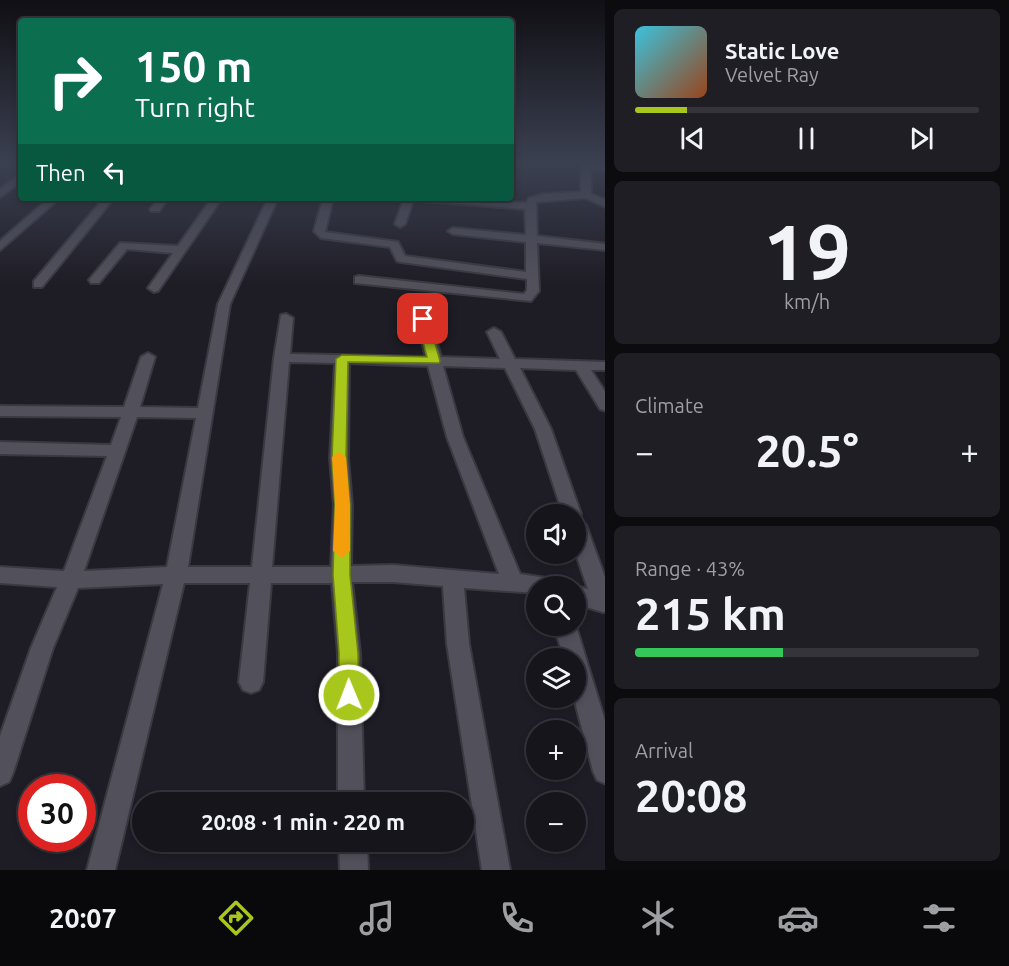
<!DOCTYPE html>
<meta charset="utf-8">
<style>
:root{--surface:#16151c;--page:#1f1e25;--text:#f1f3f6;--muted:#9e9fa3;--line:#35343b;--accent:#a8c71c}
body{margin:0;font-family:Ubuntu,sans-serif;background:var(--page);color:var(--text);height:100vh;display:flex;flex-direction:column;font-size:22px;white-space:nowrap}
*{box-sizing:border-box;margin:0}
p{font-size:20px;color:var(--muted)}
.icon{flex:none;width:33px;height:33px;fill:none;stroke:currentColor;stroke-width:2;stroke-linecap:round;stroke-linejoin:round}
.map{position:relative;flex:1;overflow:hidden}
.panel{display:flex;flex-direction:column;gap:9px;padding:9px;background:#0c0c0f;width:404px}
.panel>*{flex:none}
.guide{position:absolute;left:18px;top:18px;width:496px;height:183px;border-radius:6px;box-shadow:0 3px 9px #0003,0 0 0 2px var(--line);background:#0b6e4f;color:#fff;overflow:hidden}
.fabs{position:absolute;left:526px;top:504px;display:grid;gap:12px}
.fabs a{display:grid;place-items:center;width:60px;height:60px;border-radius:50%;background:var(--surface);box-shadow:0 3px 9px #0003,0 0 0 2px var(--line);font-size:30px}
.speed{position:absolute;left:18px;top:774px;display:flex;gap:12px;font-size:30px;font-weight:700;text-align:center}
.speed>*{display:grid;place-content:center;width:78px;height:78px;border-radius:50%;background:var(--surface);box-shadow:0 3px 9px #0003,0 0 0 2px var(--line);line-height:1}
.speed .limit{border:9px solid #d22;background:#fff;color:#111}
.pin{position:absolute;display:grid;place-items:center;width:51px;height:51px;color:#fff;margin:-26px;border-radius:12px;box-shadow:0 3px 9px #0006}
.me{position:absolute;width:66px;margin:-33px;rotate:359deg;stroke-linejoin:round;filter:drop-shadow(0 0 4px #0008)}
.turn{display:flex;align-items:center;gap:21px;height:126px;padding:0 18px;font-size:27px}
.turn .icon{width:78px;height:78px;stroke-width:2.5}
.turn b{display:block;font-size:42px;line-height:51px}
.then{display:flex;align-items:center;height:57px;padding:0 18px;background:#0003;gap:12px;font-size:22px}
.big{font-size:45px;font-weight:600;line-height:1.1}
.panel .card{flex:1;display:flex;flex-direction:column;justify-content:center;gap:9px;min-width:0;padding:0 21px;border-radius:9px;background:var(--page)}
.panel .dial{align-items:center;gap:0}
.dial b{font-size:78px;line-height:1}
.song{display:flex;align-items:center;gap:18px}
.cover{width:72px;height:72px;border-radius:9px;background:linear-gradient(135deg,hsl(190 70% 55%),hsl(20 70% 35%))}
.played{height:6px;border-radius:3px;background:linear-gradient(90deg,var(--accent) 15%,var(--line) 15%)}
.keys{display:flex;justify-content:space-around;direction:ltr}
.heat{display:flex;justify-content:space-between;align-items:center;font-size:33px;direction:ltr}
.charge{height:9px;border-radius:4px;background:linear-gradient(90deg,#34c759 43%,var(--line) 0)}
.trip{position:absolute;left:132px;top:792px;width:342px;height:60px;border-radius:30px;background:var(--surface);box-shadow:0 3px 9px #0003,0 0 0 2px var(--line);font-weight:600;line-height:60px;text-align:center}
.tabs{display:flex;height:96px;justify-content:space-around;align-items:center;background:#09080b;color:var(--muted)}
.tabs .icon{width:42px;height:42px}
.tabs .on{color:var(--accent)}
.tabs b{font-size:27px;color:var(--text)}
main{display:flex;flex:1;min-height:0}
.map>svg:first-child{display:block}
</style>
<main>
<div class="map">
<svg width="606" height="870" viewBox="0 0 606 870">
<rect width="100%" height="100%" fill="#1e1c25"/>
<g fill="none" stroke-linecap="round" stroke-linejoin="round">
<g stroke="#3a393f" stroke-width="4">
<path id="minor" d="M581,164L606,165V171L590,169L591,194L606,200V207L585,198L536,202L537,236L606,244V250L537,243L539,291L531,301L355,283V277L359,276L524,294L527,290V279L401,262L397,261L390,247L321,238L314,231L323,198H333L325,232L398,242L405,256L526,272V242L453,234L448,231L453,228L526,235L525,209L420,201L415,198L526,203L529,198L543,194L581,192Z
M21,174V182L0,197V189Z
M49,198H60L0,250V241Z
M104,198H114L42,287H34V281Z
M159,198H169L159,211H151L150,209Z
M212,198H222L158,291L154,292L148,288L173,253L127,249L99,283H91L89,280L120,243L178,246Z
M268,198H278L230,304L188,567H252L274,358L281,315L286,314L293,318L290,354L426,357L416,319L423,315L430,319L441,357L500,359L487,332L494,328L501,332L515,359L606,362V370H591L606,393V411L600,409L576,370L520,368L551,429L581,514L579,519L586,525L606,580V612H603L576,604L575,586L588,589L576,554V514H563L535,429L505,368L443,366L463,437L520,574L559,580L562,586H537V593L464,588L469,644L510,870H482L447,644L443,586L393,582H352L360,653L364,802H338V653L332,583H271L263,682L259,690L251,693L243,690L239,682L250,583H184L115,870H87L163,584L78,588L53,648L13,773L9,782L0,786V736L31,648L57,587L0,583V567L64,571L107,456L0,454V442L111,445L121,417L0,416V406L124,407L141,357L148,353L155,357L140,407L198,408L218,304ZM289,362L335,363L330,458L334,505L331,567H272ZM349,363L428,366L447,437L499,574L393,565L351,566L352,505L348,458ZM137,417L196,418L167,567L84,571Z
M404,198H414L405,224L400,227L395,224Z
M554,626H576L606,724V784L597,780L593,771L574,698L576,658H564Z
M339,842H367L368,870H340Z"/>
</g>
<use href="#minor" fill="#52505b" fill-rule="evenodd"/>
</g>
<linearGradient id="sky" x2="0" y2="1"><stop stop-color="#100f14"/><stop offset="0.57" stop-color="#3b4051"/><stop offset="1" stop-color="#3b4051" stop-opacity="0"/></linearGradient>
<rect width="606" height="286" fill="url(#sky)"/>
<path fill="#a8c71c" stroke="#6d8112" stroke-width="1.5" d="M423,315L428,319L440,361L439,363L348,362L346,458L350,505V575L358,653L359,695L356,701L349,704L342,701L339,695V653L333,575L335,505L332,458L336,359L342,355L427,357L417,319Z"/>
<path fill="#f59e0b" d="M339,452L346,457L350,505V551L342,558L333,551L335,505L332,457Z"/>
</svg>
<div class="fabs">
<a><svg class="icon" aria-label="sound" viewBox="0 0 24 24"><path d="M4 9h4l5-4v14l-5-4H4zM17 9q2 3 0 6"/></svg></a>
<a><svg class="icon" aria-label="search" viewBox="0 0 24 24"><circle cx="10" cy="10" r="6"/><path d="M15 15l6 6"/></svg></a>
<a><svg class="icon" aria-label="layers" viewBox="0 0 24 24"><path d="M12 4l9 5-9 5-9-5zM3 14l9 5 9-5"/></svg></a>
<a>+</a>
<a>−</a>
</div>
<div class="speed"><div class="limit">30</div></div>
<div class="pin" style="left:423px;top:319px;background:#d93025"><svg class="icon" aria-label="arrive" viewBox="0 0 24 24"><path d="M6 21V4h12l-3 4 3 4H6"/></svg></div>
<svg class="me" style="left:349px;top:695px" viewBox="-20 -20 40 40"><circle r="17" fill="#a8c71c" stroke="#fff" stroke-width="3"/><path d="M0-11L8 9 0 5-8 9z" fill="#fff"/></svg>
<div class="trip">20:08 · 1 min · 220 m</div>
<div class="guide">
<div class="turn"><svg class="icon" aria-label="right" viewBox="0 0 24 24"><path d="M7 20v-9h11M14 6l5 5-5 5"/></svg><div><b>150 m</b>Turn right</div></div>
<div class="then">Then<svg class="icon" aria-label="left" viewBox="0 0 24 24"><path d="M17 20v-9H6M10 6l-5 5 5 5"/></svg></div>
</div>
</div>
<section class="panel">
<div class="card">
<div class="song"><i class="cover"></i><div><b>Static Love</b><p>Velvet Ray</p></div></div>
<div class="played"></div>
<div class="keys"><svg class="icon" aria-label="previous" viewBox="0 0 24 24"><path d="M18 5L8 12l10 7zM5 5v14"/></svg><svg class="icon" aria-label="pause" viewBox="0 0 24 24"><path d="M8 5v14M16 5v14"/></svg><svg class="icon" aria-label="next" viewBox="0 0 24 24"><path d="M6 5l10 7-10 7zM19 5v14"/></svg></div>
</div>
<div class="card dial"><b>19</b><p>km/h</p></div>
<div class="card"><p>Climate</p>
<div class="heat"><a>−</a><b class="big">20.5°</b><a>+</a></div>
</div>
<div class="card"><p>Range · 43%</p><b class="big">215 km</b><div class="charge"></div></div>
<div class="card"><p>Arrival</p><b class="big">20:08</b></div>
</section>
</main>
<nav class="tabs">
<b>20:07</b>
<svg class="icon on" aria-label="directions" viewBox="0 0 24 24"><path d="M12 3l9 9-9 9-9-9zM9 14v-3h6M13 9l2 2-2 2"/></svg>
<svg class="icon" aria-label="music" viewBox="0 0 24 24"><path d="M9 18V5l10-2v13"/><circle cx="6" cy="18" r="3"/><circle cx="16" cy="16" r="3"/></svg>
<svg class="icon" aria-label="phone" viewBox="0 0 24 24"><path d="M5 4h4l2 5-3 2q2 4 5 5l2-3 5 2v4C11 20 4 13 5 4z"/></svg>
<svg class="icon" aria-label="climate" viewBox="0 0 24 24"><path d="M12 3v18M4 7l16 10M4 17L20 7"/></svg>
<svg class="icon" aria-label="car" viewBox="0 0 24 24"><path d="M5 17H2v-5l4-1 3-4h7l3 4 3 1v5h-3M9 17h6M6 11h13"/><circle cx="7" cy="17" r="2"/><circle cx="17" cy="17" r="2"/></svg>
<svg class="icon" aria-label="filters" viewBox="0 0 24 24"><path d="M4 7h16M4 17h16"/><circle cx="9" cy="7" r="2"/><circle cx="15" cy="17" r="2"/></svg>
</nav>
